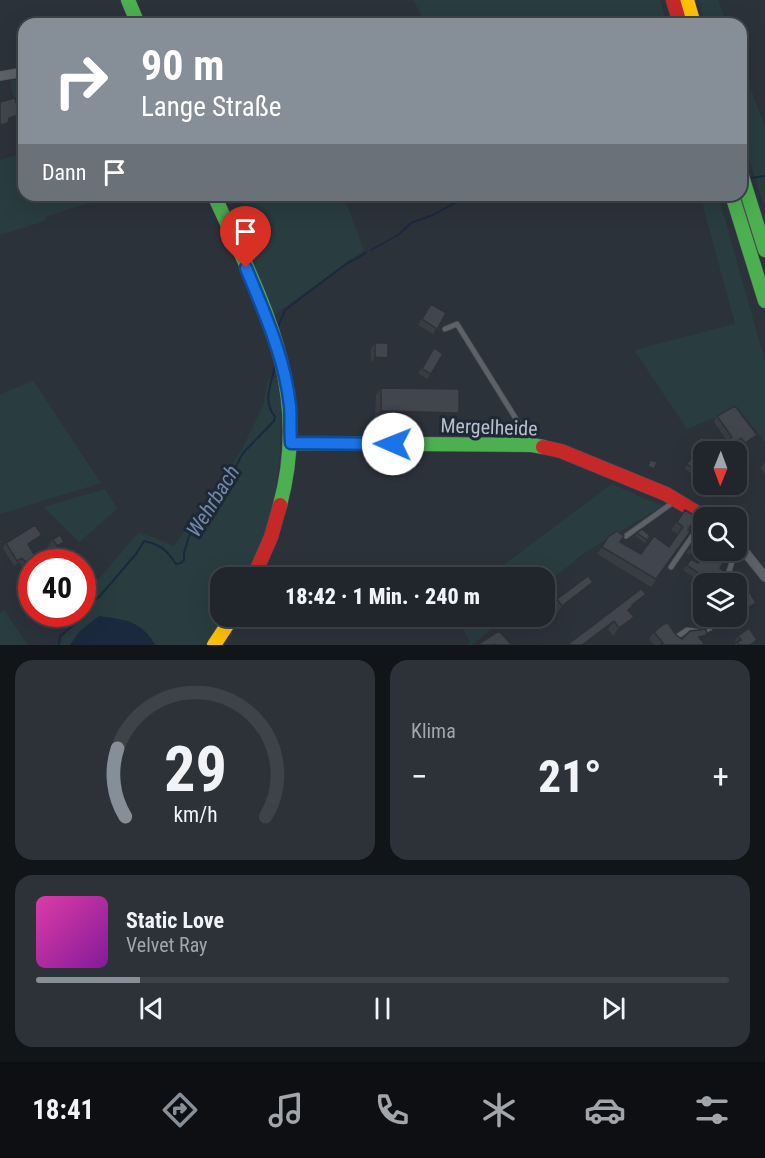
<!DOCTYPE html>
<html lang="de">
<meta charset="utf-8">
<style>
:root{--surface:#21262c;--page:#2d3238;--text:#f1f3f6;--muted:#a2a5a9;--line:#3e4348;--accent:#868e98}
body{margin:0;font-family:"Roboto Condensed",sans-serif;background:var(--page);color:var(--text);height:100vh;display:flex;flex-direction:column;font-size:22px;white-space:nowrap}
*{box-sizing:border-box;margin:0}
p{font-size:20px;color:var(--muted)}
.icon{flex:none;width:33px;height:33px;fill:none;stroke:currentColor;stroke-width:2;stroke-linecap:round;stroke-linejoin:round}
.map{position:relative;height:645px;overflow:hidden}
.panel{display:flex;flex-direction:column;gap:15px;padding:15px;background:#121518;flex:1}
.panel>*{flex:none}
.banner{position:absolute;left:18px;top:18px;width:729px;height:183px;border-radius:18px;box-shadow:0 6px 24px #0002,0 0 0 2px var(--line);background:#868e98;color:#fff;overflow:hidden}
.needle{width:39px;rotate:181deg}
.buttons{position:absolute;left:693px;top:441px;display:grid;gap:12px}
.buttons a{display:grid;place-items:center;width:54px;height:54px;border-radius:12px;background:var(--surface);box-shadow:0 6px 24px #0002,0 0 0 2px var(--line);font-size:30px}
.speed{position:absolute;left:18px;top:549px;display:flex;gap:12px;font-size:30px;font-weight:700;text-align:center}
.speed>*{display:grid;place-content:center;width:78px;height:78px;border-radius:50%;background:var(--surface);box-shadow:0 6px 24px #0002,0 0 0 2px var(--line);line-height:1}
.speed .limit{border:9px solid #d22;background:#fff;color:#111}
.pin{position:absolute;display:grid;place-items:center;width:51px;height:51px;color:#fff;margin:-62px -26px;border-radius:50% 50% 50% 0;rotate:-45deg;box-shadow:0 0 6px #0007}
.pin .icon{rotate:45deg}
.me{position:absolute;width:66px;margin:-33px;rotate:271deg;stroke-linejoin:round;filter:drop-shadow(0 0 4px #0008)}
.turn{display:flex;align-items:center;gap:21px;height:126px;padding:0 24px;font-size:27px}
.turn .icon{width:78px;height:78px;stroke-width:2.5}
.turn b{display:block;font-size:42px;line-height:51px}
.then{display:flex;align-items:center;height:57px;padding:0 24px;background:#0003;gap:12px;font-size:22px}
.big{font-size:45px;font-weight:800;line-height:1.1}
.panel .tile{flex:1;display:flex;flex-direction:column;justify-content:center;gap:9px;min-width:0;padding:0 21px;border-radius:18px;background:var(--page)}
.panel .dial{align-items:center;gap:0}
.dial svg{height:156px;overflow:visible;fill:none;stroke:var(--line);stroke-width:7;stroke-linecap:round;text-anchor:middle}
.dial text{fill:var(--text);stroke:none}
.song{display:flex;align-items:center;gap:18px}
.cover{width:72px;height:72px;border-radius:9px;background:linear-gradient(135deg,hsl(320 70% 55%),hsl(290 70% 35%))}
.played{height:6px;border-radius:3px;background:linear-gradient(90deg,var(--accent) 15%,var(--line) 15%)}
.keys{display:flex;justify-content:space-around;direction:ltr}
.heat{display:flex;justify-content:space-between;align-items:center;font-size:33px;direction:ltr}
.panel .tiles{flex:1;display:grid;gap:15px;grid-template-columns:1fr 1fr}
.tile:last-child{grid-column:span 2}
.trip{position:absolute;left:210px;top:567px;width:345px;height:60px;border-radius:18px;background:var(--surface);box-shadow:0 6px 24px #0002,0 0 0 2px var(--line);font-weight:800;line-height:60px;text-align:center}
.menu{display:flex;height:96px;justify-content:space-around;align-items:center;background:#0d0f12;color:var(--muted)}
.menu .icon{width:42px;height:42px}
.menu .on{color:var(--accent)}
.menu b{font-size:27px;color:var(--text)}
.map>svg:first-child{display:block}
</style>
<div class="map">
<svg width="765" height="645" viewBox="0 0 765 645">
<rect width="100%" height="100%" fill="#2c323a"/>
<path fill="#293c40" d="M413,0H660L667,24H426Z
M698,0H718L727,24H706Z
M741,63L765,127V204L762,201L741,133Z
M24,78V145L10,81Z
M24,153V195H111L112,199L78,206L45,217V221L0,235V160Z
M282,195H343L364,250L274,315L225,211L245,203L280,201Z
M700,195H718L765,361V442L738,408L687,429L634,350L735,324Z
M277,377L281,405L280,455L274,506L256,559L247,577L220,578V616L227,617L207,645H155L140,627L128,620L80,631L70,645H59L76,614H82L83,602L89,590L139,532L174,546L241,451L263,406L268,379Z
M33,380L101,483L0,514V395Z
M612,484L663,506L584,553L545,585L544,578H486Z
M105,489L117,509L79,542L44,507Z
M4,610L28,645H0V613Z
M456,617H506L472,645H466L470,642Z"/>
<path fill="#1b293e" d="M99,616C123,619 143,622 155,645H70L80,631Z"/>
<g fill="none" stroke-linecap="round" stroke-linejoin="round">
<path stroke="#1b293e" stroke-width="2" d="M750,178L765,176
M371,250L398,235L411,223L433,215L469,195
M278,330L279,324L285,310L346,264L366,253
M59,645L60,636L81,619L91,602L99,597L136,554L144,541C161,545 166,549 176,564L181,563L184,560V553L189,536L199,527L202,515L226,485L243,453L274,421L275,417C261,398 273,384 275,363"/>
<g stroke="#4a4f57" stroke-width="6">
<path id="lane" d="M445,329L457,324L531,443
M626,536L675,501
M671,567L704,519
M725,584L732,562L740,548
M674,639L687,630L702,632L710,628L714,616"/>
</g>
<g stroke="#4a4f57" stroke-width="10">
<path id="street" d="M0,76L24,72
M736,541L765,577"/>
</g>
<g stroke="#4a4f57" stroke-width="15">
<path id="fast" d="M128,0L138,24
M741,173L765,250
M214,195C261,299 312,387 280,505
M732,195L765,301
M291,443L532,445L543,447"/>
</g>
<g stroke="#4a4f57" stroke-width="15">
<path id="slow" d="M687,0L694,24
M214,645L233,616"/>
</g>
<g stroke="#4a4f57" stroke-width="15">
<path id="jam" d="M673,0L680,24
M543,447L561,451L666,494L706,518
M253,578L271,537L280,505"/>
</g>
<use href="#lane" stroke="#5d6168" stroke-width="4.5"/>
<use href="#street" stroke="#5d6168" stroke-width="9"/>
<use href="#fast" stroke="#4caf50" stroke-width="14"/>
<use href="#slow" stroke="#ffc107" stroke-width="14"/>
<use href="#jam" stroke="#c62828" stroke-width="14"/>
</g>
<path fill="#383c43" d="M431,304L446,313L433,334L418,325Z
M375,343L388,358L384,363H371V349Z
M431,353V374L427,379L418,373Z
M381,388L454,420L375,419L376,395Z
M717,416L757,435L753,440L741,449L737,444L727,452H725L722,447L727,441L714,422Z
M701,437L704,473L699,480L684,468L697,452L693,449Z
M765,462V474L760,468Z
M685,510L688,530L690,532L651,587L597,554L608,537L620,542L641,554L669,547L678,534L671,530Z
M704,530V550H729L720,568V584H704V587L695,581L696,579L683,570L691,559L698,563L703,556L693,550L689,555L686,553Z
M637,533L650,536L645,543L635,536Z
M60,535L56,553L49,558L45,551L53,539Z
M39,540L29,546L32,560L22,566L19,562L14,566L3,548L6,543Z
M641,589L640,602L632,608L629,612L634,617L628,625L613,636L608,629L587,645H567Z
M587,591L556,614L551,608L557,599Z
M736,591L750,611L737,619L735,616H736Z
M654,632L676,635L682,639L707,635L702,641L705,645H654L649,639Z
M738,636L754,645H735L736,643L735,640Z"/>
<path fill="#2e3137" d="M19,115L16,120L5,123L9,118Z
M8,123L5,128L0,129L1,125Z
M375,357L388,358L384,363H371Z
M381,411L459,413L454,420L375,419Z
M757,435L753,440L741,449L745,443Z
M741,438L737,444L726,452L729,447Z
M648,466L654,469L652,472L646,469Z
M42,535L39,540L24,548L28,544Z
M64,542L56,553L49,558L57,546Z
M35,556L32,560L22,566L25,562Z
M593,582L587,591L556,614L562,606Z
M646,594L640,602L632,608L628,614L623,618L632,605Z
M756,603L750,611L737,619L743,611Z
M634,617L628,625L613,636L619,628Z
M614,621L608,629L587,645H582Z
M707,635L702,642L699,637Z"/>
<path fill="#41464e" stroke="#2e3137" stroke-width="1.5" d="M15,98L19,115L9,118L8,123L1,125L0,122V102Z
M431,304L446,313L437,329L422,319Z
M375,343H388V358L375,357Z
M434,348L443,354L431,374L422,369Z
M381,388L459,389V413L381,411Z
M735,406L757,435L745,443L741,438L729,447L726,442L732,437L717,416Z
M701,437L721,449L720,452H704V473L702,475L687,464L700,447L696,444Z
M650,460L657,462L654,469L648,466Z
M685,510L697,517L688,530L690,532L656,579L602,547L608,537L617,531L624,536L620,542L641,554L654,536L669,547L683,527L677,522Z
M35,525L42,535L28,544L35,556L25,562L22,558L17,561L6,543Z
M642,529L650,536L647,540L637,533Z
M704,530V550L696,545L693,550L690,548Z
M60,535L64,542L57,546L53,539Z
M0,537L3,542L0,544Z
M705,550H729L730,552L720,568L725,572L721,578L723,580L720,584H709L698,576L700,574L687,565L691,559L698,563L706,551Z
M588,576L593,582L562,606L557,599Z
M746,586L756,603L743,611L736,600V591Z
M641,589L646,594L632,605L633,606L628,610L634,617L619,628L614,621L582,645H567Z
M668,623L676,635L682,639L690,631L706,629L707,635L699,637L705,645H660L663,643L654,632L664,624Z
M749,628L757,640L750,645H739L737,642L741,640L738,636Z
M499,631L512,645H495L494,644L493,645H481L480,643Z"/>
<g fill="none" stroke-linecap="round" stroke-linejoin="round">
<g stroke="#114b97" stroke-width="15">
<path id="route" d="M246,268C264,312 285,358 290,406C291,418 290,431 291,443L393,444"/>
</g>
<use href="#route" stroke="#1a73e8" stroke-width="10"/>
</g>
<g text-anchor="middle" stroke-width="6" stroke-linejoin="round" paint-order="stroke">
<g font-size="20" fill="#b7bfca" stroke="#1f2835">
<text transform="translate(489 427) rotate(2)" y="7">Mergelheide</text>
</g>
<g font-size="21" font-style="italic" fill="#7189a8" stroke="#1f2835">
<text transform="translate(213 501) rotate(-58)" y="7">Wehrbach</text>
</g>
</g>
</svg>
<div class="buttons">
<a><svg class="needle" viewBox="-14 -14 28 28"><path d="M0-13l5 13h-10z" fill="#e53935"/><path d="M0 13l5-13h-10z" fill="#a2a5a9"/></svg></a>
<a><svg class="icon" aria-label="search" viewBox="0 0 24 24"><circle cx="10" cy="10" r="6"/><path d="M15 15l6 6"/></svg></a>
<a><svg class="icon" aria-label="layers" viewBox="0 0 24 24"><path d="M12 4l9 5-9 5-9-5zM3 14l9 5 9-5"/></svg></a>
</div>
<div class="speed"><div class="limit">40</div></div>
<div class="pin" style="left:246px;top:268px;background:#d93025"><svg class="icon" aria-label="arrive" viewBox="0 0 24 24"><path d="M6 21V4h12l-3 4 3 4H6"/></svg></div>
<svg class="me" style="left:393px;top:444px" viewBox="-20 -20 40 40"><circle r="19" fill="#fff"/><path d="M0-13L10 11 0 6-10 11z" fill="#1a73e8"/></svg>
<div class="trip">18:42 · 1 Min. · 240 m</div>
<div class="banner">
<div class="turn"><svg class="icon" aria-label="right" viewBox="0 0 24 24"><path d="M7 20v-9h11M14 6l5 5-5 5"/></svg><div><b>90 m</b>Lange Straße</div></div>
<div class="then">Dann<svg class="icon" aria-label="arrive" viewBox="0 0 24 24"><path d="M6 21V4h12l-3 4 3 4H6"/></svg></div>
</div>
</div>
<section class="panel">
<div class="tiles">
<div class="tile dial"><svg viewBox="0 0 100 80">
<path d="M14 69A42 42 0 1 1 86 69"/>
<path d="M14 69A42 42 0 0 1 10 34" stroke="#868e98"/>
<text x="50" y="56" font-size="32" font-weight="700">29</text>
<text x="50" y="72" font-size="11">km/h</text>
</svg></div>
<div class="tile"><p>Klima</p>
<div class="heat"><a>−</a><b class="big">21°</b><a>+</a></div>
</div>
<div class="tile">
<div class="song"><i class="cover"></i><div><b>Static Love</b><p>Velvet Ray</p></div></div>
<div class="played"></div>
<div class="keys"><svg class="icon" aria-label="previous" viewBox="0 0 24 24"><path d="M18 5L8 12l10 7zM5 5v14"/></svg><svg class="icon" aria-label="pause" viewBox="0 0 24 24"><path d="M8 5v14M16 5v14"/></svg><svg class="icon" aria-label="next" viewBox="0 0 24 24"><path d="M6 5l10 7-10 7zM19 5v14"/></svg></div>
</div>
</div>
</section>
<nav class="menu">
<b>18:41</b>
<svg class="icon on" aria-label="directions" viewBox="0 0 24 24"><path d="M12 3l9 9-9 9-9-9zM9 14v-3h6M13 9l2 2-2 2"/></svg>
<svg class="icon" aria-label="music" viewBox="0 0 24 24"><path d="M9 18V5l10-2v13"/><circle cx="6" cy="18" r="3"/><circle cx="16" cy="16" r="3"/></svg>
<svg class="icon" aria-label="phone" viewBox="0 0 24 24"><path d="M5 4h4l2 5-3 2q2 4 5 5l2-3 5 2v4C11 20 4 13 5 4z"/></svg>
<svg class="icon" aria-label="climate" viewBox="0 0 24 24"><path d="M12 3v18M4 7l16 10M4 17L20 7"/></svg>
<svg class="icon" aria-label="car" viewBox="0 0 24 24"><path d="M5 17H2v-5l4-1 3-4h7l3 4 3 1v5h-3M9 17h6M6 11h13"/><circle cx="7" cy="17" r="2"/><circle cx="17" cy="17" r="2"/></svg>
<svg class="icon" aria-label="filters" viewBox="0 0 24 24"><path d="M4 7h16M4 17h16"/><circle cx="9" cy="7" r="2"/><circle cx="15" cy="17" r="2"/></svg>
</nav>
